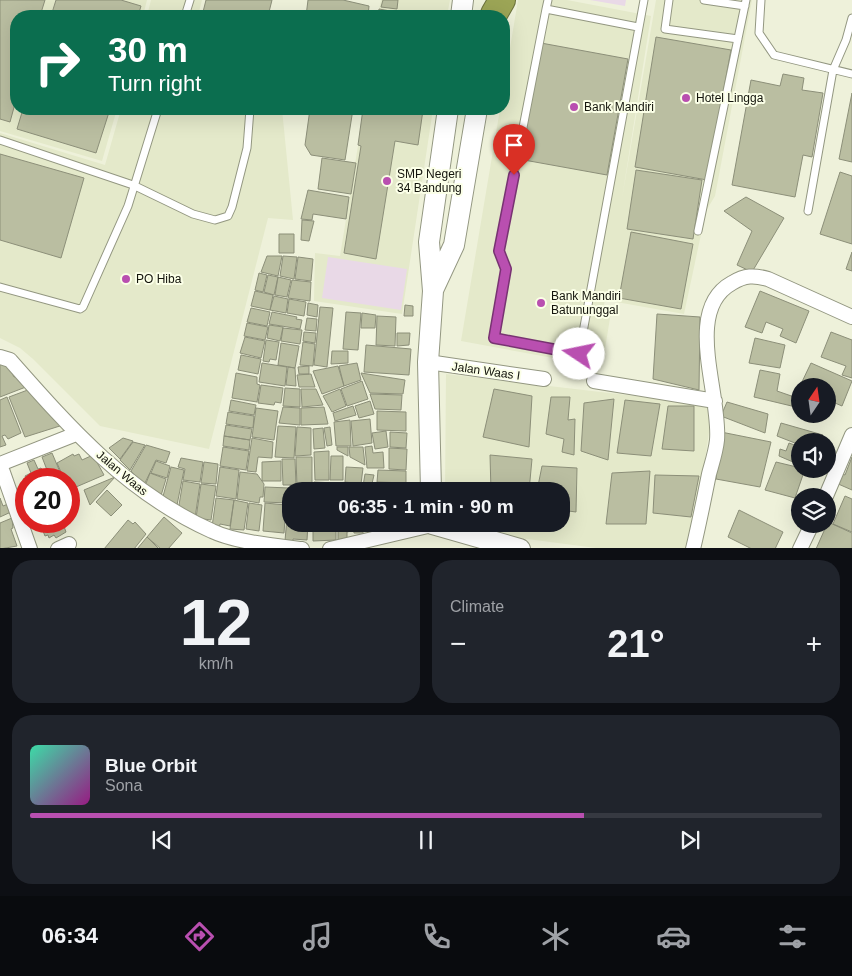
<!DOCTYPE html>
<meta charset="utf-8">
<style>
:root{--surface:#171b24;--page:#20242c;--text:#f1f3f6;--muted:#9ea1a6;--line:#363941;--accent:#b94fb0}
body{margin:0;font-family:Arial,sans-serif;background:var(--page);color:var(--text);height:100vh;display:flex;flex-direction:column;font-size:19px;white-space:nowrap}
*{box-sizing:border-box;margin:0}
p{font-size:16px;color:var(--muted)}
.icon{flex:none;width:28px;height:28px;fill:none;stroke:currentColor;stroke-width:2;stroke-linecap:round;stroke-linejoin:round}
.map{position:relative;height:548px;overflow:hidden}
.panel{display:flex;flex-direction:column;gap:12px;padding:12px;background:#0d0f14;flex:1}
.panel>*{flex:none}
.banner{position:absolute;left:10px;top:10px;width:500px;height:105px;border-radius:20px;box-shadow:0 5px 20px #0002;background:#0b6e4f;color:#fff;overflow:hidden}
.needle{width:32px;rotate:13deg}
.tools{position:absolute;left:791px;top:378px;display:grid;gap:10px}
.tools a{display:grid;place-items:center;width:45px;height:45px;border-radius:50%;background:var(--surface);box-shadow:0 5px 20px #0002;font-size:25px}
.speed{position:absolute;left:15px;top:468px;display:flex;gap:10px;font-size:25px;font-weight:700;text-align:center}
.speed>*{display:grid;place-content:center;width:65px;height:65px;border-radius:50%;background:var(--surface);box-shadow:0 5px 20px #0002;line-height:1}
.speed .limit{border:8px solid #d22;background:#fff;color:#111}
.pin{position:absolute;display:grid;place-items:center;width:42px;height:42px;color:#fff;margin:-51px -21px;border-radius:50% 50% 50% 0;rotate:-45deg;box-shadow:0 0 5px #0007}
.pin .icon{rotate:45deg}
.me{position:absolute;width:55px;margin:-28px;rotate:281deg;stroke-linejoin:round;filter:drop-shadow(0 0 4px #0008)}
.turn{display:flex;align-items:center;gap:18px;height:105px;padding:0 15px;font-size:22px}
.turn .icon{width:65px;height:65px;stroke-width:2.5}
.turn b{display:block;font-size:35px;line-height:42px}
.big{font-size:38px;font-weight:700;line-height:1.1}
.panel .tile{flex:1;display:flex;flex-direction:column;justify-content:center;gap:8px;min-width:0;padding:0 18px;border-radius:20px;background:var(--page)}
.panel .dial{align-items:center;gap:0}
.dial b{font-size:65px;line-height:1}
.song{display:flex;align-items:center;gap:15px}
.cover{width:60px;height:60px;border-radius:8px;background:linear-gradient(135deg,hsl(160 70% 55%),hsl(310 70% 35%))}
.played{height:5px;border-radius:2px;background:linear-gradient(90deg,var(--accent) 70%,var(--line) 70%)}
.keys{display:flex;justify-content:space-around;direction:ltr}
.heat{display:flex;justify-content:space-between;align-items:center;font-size:28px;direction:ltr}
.panel .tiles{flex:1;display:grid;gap:12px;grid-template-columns:1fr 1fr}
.tile:last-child{grid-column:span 2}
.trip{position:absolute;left:282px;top:482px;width:288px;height:50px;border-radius:20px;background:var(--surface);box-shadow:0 5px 20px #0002;font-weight:700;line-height:50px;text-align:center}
.tabs{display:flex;height:80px;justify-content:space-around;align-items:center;background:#090b0e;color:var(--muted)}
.tabs .icon{width:35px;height:35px}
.tabs .active{color:var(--accent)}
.tabs b{font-size:22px;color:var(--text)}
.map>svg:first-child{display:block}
</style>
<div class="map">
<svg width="852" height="549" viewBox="0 0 852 549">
<rect width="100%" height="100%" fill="#eef1da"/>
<path fill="#e4e9ca" d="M0,0H147L143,16H16V109H117L102,161L0,131Z
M151,0H202L198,16H147Z
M381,0H450L447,16H378Z
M518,0H567L651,16L622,198L656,0H752L715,196L706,211L684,314L605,300L604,305L612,306L602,367L461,341L500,109H504V84Z
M121,109H282L293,220L268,218L209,449L100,426L33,359L20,348L0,338V133L105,165Z
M364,109H433L402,314L314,301L315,253L340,256Z
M446,374L713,405L692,548H596L444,528V524H561V491H445Z"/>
<path fill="#e9d9e7" d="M590,0H626L625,6Z
M328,257L407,269L401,310L322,298Z"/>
<path fill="#babea1" stroke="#8c8f79" d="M0,0H45L40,16H16V100L10,122L0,119Z
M56,0H121L141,6L138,16H51Z
M206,0H272L268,16H202Z
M308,0H343L369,6L368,16H306Z
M383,0H398L397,9L381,7Z
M379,9L413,15V16H378Z
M656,37L731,50L707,180L635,167Z
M541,43L628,59L607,175L524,160L520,155Z
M783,74L804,78L802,90L823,93L812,157L803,155L795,197L732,185L751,80L780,86Z
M852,93V162L839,159Z
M23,109H110L96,153L17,129Z
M310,109H353L345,160L311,155L305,145Z
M363,109L423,110L418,145L395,141L376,259L344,253L361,146L358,145Z
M0,154L84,178L61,258L0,240Z
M322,158L356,163L351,194L318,189Z
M636,170L702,180L693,239L627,229Z
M840,172L852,176V244L820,234Z
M308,190L349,197L346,219L313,214L312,220L301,219Z
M746,197L784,218L752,272L737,265L752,231L724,211Z
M302,220L314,221L309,241L301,240Z
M631,232L693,244L681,309L619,298Z
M279,234H294V253H279Z
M852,252V271L846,269Z
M267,256H282L278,276L261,272Z
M283,256L297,257L294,279L280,276Z
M298,257L313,259L311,281L295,279Z
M259,273L267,275L263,292L255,290Z
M268,275L278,277L274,295L264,292Z
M278,277L291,280L287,297L275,295Z
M292,280L311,282L310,301L288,298Z
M255,291L273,295L270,310L251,306Z
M760,291L809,311L796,343L780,336L783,329L766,322L762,333L745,327Z
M274,296L288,299L286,313L270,310Z
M289,299L306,302L304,316L287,313Z
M308,303L318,305L317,317L307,315Z
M405,305L413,306V316H404Z
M320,307L333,308L327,367L314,365Z
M251,308L270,312L267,326L247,322Z
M272,312L297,317L296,319L302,320L300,329L269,324Z
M346,312L361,313L358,350L343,349Z
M362,313L376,315L375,328H361Z
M657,314L700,317L699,390L653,379Z
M377,316L396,317L395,346L376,345Z
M307,318L317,319L316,331L305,330Z
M247,323L268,327L265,340L244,336Z
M269,325L283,327L280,341L267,338Z
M283,328L302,330L300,344L281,341Z
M304,332L316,333L315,343L303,341Z
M831,332L852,340V378L842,375L846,366L821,357Z
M397,333H410L409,345L397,346Z
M245,337L265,341L261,358L240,353Z
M755,338L785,345L780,368L749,363Z
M266,340L279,342L276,360L270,359L269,362L263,361Z
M303,342L315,344L313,366L300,365Z
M281,343L299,346L295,368L278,365Z
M366,345L411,349L409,375L364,372Z
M332,351H348V363L331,364Z
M241,355L261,359L258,374L238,370Z
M0,360L7,363L14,377L22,375L31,385L0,397Z
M262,363L287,367L285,386L259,382Z
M357,363L361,380L344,386L339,366Z
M811,363L852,381L842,406L828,400V386H800Z
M309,366V374H299L298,367Z
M338,366L344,386L322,394L313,371Z
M288,367L295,368L296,386L286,385Z
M760,370L780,374L777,391L800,399V408L754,397Z
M236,373L257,377V384L260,385L257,402L232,398Z
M361,373L405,380L403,394L370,393Z
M311,374L315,387H299L297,375Z
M362,381L368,399L347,406L341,389Z
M261,385L283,388L281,403L275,402L274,405L258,403Z
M33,388L63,425L25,437L9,397Z
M285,388L300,389V407L283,406Z
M301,389H316L323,405L302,407Z
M340,389L346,406L332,412L323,396Z
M494,389L532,396L529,447L483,437Z
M370,394L402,395L401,410L375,409Z
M7,397L21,433L8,439L5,435L2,436L6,445L0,447V400Z
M551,397H570L568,420L575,419L574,455L562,452L564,439L546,434Z
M614,399L608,460L581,451L584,403Z
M231,400L256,405L254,415L229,411Z
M625,400L660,404L651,456L617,453Z
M370,401L374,414L359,418L355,406Z
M727,402L768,414L765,433L721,416Z
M353,406L356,415L335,421L333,413Z
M668,406H694V451L662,449Z
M283,407L300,408V425L279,423Z
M324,407L328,424L301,425V408Z
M256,408L278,411L274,440L252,437Z
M377,411L406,412V431L377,430Z
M228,412L254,416L253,428L226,424Z
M370,419L372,443L353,446L351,421Z
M350,420L351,446H336L334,422Z
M781,423L823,435L820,441H800V445L777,436Z
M226,425L252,429L250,440L224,436Z
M278,426L296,427L294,458L275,457Z
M297,427L311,428V455L295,456Z
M330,427L332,445L327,446L324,428Z
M323,428L325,448L314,449L313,429Z
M386,431L388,447L375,449L372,433Z
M390,432L407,433L406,448L390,447Z
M721,432L771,442L760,487L716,479Z
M224,436L250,440L249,450L223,446Z
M123,438L133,441L120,459L109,448Z
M252,438L273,442L272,458L258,457L256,472L247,471Z
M133,442L145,445L130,470L120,460Z
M789,443L800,447V465L779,456L780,449L786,451Z
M146,445L170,452L166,463L156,460L144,485L131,471Z
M372,446L373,453L383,452L384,468H367L365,447Z
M223,447L249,451L246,470L220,466Z
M337,447H348V456L337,450Z
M349,447H363L365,465L350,457Z
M389,448L407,449L406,470L389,469Z
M329,451V480H315L314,452Z
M52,453L63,479H26V486L23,479L26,478L25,476L31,473L27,463L34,460L38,469L41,468L43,472L47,470L42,457Z
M73,454L74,456L79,454L82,460L93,455L104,475L69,490V479H64L57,463Z
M490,455L532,459L529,491H491Z
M331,456H343V480H330Z
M296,457H312V487H297Z
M852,457V490L836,483L840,473L845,475Z
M181,458L203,462L200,482L183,480L185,469L178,467Z
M282,459H295L296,485H283Z
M156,461L170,466L167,478L151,473Z
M281,461V481H262V462Z
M204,462L218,464L216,484L201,483Z
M776,462L805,469L795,498L765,490Z
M542,466L577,468L576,512L561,510V491H537Z
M171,467L184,470L176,510L162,500Z
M220,467L239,470L236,499L216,496Z
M346,467L363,468L361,484L345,482Z
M378,470L406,471V483L377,482Z
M650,471L646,524H606L612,473Z
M240,472L257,474L264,484L263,497H260L259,503L237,499Z
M150,473L166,479L160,499L145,486Z
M365,474L374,475L371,488L363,486Z
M655,475L699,476L691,517L653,513Z
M115,477L90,505L84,490Z
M183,481L200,484L195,518L178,511Z
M314,482L336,483V491H314Z
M337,483L362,487V491H337Z
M201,484L216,486L211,520L196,518Z
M265,487L289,488L288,503L264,502Z
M290,488L312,489V491H291V504H289Z
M404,488V491H374L373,489Z
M107,490L122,505L111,516L96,502Z
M26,492V506L21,493Z
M845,496L852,499V532L833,524Z
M0,498L3,506L8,504L11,512L0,517Z
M216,498L234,500L230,526L220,524L219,529L212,527Z
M69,500L75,515L69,518Z
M234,500L248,503L244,530L230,529Z
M249,503L262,505L259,531L246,529Z
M265,503L286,505L284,533L263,531Z
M288,505H291V524H308L307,540L293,539V542L285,541Z
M739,510L783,532L775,549H752L728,537Z
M164,517L182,533L168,549H161L147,537Z
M12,518L13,528L11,529L17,546L0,549V523Z
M128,520L133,524L135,522L146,534L134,549H104Z
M39,521H62L66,532L56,538L54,535L49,538L48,535L45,536Z
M828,522L852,533V549H816Z
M313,524H336V540L313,541Z
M338,524H351V531L347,532V540L338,541Z
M353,524H371V529H363V533H354Z
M375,524H399V527L375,532Z
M147,537L159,549H137Z"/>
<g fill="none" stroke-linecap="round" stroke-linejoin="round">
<g stroke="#939781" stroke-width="9">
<path id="lane" d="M548,0L546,9L638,27
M669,0L665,29L738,39
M704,0L745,6
M761,0L759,33L774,55L852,74
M546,9L499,251L506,269L494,338L579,354L644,0
M185,16L190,0
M0,140L133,185L193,214L215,220L228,216L232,207L247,148L250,109
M808,211L833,70L846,40L852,18
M698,231L746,0
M0,287L80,309L83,307L128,206L158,109"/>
</g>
<g stroke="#939781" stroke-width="16">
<path id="street" d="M0,357L10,360C70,428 127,493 212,531C235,542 276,546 302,549
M428,362L544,379
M594,381L715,401
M0,464L30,549
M0,464L76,434
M826,496L852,435
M58,549L69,544
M330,549L432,525
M693,549C699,524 704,499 709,474C712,463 716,451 717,440C721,394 683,310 732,283C745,275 754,275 768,279L852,317
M800,549L812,524"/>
</g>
<g stroke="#939781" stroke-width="22">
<path id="secondary" d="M461,16L463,0
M433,290L454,245L477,109
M431,491L428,362L433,291L429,242L448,109
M432,524L520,549"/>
</g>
<g stroke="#6c723c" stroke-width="28">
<path id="highway" d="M494,14L502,0"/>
</g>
<use href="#lane" stroke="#fff" stroke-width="7"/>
<use href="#street" stroke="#fff" stroke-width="14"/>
<use href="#secondary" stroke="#fff" stroke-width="20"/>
<use href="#highway" stroke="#9ca556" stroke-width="26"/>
</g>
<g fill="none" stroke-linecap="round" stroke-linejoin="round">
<g stroke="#783372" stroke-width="12">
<path id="route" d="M514,175L499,251L506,269L494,338L579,354"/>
</g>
<use href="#route" stroke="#b94fb0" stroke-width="9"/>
</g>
<g fill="#b94fb0" stroke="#fbffe7" stroke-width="2">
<circle cx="686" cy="98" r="5"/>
<circle cx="574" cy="107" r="5"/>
<circle cx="387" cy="181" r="5"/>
<circle cx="126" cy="279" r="5"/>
<circle cx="541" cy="303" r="5"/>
</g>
<g text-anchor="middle" stroke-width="4" stroke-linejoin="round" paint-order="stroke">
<g font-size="12" fill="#13140c" stroke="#fbffe7" text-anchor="start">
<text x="696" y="102">Hotel Lingga</text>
<text x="584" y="111">Bank Mandiri</text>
<text x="397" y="178">SMP Negeri<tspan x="397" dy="14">34 Bandung</tspan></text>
<text x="136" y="283">PO Hiba</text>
<text x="551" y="300">Bank Mandiri<tspan x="551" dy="14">Batununggal</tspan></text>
</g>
<g font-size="12" fill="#13140c" stroke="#fbffe7">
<text transform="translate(486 371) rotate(8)" y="4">Jalan Waas I</text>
<text transform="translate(122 473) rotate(40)" y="4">Jalan Waas</text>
</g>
</g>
</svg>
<div class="tools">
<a><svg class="needle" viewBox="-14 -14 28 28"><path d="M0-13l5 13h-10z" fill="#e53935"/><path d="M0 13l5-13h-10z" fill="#9ea1a6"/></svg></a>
<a><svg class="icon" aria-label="sound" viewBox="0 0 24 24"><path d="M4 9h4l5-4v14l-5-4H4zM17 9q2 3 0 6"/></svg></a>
<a><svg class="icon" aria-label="layers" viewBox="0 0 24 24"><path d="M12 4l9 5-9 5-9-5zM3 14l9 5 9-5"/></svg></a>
</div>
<div class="speed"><div class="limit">20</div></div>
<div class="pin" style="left:514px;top:175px;background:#d93025"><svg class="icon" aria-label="arrive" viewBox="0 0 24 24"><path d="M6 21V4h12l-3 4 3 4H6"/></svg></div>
<svg class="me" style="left:579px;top:354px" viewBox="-20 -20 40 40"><circle r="19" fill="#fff"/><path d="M0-13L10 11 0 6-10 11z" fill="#b94fb0"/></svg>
<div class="trip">06:35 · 1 min · 90 m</div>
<div class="banner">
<div class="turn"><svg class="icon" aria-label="right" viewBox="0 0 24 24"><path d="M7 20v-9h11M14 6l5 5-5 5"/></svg><div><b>30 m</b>Turn right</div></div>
</div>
</div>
<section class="panel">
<div class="tiles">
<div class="tile dial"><b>12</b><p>km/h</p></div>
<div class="tile"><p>Climate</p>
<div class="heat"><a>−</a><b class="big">21°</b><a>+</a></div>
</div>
<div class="tile">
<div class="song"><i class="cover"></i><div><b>Blue Orbit</b><p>Sona</p></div></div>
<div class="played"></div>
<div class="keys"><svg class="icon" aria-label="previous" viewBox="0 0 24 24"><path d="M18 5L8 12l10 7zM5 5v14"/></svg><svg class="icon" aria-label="pause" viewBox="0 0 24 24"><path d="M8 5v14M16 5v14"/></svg><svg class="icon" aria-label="next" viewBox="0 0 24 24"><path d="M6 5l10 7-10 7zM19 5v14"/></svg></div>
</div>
</div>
</section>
<nav class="tabs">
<b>06:34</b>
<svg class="icon active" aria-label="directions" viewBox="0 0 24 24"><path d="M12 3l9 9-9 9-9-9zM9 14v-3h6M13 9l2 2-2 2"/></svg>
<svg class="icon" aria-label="music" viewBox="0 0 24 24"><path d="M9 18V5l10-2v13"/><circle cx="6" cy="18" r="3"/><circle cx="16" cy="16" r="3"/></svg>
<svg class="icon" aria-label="phone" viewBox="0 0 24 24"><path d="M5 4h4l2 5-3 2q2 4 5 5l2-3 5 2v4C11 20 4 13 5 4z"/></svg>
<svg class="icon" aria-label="climate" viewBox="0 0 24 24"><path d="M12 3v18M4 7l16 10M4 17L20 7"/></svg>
<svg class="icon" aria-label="car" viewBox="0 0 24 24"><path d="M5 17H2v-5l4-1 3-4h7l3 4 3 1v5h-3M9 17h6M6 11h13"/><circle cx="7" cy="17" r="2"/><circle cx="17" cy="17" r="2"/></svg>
<svg class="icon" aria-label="filters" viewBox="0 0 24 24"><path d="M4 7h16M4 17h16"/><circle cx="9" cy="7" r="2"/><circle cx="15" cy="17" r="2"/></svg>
</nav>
